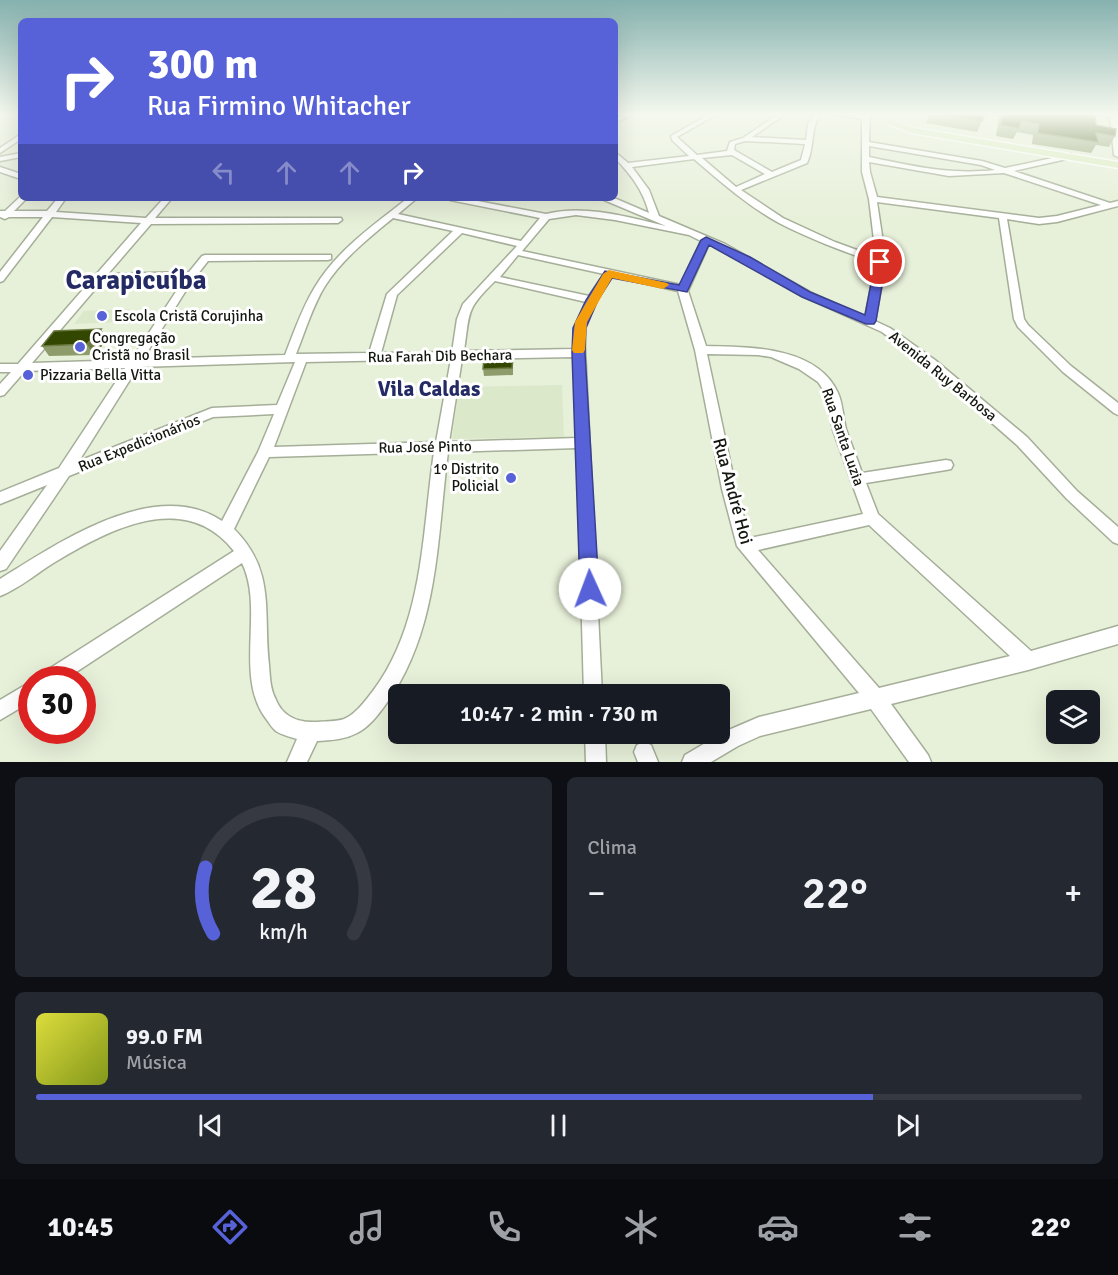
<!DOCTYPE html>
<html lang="pt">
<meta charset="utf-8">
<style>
:root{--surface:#171b24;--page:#242831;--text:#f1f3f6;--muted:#9ea1a6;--line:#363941;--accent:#5762d9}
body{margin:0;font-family:Signika,sans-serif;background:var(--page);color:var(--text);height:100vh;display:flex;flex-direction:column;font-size:22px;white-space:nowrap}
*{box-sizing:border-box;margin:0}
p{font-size:20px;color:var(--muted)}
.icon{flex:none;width:33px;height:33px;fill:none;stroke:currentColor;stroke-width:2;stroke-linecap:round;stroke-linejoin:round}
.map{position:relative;height:762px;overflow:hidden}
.details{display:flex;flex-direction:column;gap:15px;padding:15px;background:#0d0f14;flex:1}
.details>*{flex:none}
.hud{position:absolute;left:18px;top:18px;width:600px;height:183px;border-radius:9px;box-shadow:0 6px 24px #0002;background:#5762d9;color:#fff;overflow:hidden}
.tools{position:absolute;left:1046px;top:690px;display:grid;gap:12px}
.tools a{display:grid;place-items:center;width:54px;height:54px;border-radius:9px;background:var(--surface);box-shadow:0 6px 24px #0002;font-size:30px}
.speed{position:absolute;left:18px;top:666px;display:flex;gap:12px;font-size:30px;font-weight:700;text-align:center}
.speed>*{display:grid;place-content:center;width:78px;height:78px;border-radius:50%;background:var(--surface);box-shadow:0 6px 24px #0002;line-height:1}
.speed .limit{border:9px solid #d22;background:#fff;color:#111}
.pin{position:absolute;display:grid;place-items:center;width:51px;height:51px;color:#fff;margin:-26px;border:3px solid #fff;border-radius:50%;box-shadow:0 2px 6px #0007}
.me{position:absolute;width:66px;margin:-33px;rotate:358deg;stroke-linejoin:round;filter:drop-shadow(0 0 4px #0008)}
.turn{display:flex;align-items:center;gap:21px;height:126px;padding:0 30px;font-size:27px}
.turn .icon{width:78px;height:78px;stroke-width:2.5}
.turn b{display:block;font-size:42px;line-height:51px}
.lanes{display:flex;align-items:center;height:57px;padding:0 30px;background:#0003;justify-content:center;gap:30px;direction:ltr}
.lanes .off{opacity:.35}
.big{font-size:45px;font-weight:600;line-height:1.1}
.details .tile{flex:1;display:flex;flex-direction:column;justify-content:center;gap:9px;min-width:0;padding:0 21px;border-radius:9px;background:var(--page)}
.details .dial{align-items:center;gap:0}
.dial svg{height:156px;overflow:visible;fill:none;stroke:var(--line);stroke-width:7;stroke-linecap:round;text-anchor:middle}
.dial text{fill:var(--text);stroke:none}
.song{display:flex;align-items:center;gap:18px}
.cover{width:72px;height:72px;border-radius:9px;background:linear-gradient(135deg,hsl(60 70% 55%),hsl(70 70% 35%))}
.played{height:6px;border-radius:3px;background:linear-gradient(90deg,var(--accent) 80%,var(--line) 80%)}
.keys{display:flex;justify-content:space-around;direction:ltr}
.heat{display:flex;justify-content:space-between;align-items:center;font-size:33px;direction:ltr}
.details .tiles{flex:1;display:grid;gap:15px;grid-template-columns:1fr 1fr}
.tile:last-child{grid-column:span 2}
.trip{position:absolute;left:388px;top:684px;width:342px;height:60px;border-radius:9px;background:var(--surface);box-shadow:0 6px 24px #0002;font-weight:600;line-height:60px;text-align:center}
.tabs{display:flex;height:96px;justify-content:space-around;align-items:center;background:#090b0e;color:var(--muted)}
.tabs .icon{width:42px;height:42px}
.tabs .on{color:var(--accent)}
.tabs b{font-size:27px;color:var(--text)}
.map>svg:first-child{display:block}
</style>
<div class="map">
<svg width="1118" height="762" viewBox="0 0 1118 762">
<rect width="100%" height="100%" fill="#e7f0d9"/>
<path fill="#dce8ca" d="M130,309L120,322L74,324L84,311Z
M562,385L564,437L452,439L459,387Z"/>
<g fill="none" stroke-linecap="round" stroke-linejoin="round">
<g stroke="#a5ae98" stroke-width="3">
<path id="minor" d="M627,113H635L615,123V119Z
M712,113H719L677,137L697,155L727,151L730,142L743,138L780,113H787L752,137L806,140L808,124L815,113H821C810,128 815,146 807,163L741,190L783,218L835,242L876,257L869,199L862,172V119L836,115L833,113L863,115L864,113H870L869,142L982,161L1005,168L1071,154V158L1014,171L1110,203L1118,201V206L1057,222L1039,224L1007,219L1024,319L1028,325L1071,366L1118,403V415L1114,413L1063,372L1018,327L1014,319L999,218L877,202L886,262L875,321L890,328L935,360L1027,437L1077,491L1118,527V544L1113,542L1067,499L1017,445L927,366L882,332L802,296L709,244L688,291L706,346C748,347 817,346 838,393C843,404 843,418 846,429C851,444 857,458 862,473L946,460L951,461L953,465L951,469L946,470L866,483L878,514L1031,651L1118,626V644L1028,670L891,704L928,755L931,762H909L871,709L760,736L738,746L711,762H682L685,755L724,732L759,717L859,693L737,546L722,489L695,350L678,291L612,276L597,300L584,329L602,694H584L577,448L448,452C437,538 439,631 386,704C378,715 369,727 357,733C344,740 331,740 317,741L307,762H287L297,739C291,737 282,735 276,731C272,728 270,724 267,720C233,677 265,609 242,563L64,680H38L41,674L234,551C185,489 110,529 55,562C37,573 20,588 0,596V579C58,543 155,476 222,521L258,452L274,414L213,417L69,476L6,569L0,571V551L47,485L0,504V492L59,468L125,368L25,371L4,395L0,396V384L11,372H0V364H18L141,223L52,217L3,281L0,282V272L43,217H9L5,219L0,217V211H5L21,196V198H27L14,211H47L58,198H66L56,212L146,218L164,198H172L155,218H341L342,220L338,223L151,224L108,274L189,272L202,256L205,255H331V259L328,260L208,261L190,284L143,359L285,355C294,332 302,308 315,287C337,250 375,224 408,198H417L398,214L521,241L540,218L450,200L446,198H462L546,214C585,204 628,217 666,226L604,200L603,198H614L649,213C643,190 631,175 615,158V152L628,163L689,156L672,140L671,136ZM745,141L805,144L801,160L772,172L734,150L735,144ZM869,146L981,165L995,170C949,175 913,166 869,157ZM732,155L765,174L736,187L702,158ZM694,159C721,182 748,206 779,223C810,239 843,251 876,263L865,317L810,292L725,244L659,216L649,190L632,167ZM869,162L949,176L1004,173L1101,205L1057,216L1039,218L877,197L870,172ZM576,215L615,220L689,235L701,241L681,285L522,251L549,219ZM393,218L453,231L387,294L369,353L296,354C305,332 312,307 325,286C342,259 369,238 393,218ZM462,233L517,246L463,304L457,319L452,352L381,353L397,295ZM518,255L604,274L589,296L500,277ZM185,278L131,360L32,363L103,280ZM495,281L586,302L574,329V349L464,351C470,312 465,310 495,281ZM707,354L758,355L771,357L799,369L818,382L826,394L833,430L863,514L750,538L736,489ZM574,357L577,438L449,442L462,359ZM451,359L436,442L274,447L306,362ZM295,362L277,405L212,408L79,461L138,367ZM434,452C422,533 424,623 373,691C365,701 356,714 344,719C336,722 325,721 317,722C299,723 283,717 276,700C270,689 270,677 269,665C263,611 276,571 234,529L269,457ZM869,525L1010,656L879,688L758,550Z
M1093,113L1118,114V157L1114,155L1110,117Z
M21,134V139L0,153V148Z
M21,153V157L0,161V157Z
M0,167L21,174V179L0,172Z
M32,681V701L0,720V700Z
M585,734H605L606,762H586Z
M644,742L651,745L658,762H638L634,752L637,745Z"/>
</g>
<g stroke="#fff" stroke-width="3">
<path id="major" d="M879,113H887L896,121L914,128L1118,162V168L912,133L890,125Z"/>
</g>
<use href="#minor" fill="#fff" fill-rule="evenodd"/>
<use href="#major" fill="#dcedbf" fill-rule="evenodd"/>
</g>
<path fill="#8e9c6c" d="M930,113H1095L1096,125L1115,136L1109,147L1096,145L1091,153L1032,144L1033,135L1017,132L1013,139L996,136L999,116L985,114L977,132L926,123Z
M101,329L107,340L94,355L49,356L42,346Z
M513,358V375L484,376L483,369Z"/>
<path fill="#6a7a41" d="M101,329L107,340L94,355L87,344Z"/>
<path fill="#344700" stroke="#6a7a41" stroke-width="1.5" d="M932,113H986L982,121Z
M1003,113H1095L1096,125L1116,129L1115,136L1096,133L1098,142L1038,133L1039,124L1021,121L1019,128L1001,125Z
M101,329L87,344L42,346L54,331Z
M484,358H513L512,368L483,369Z"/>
<linearGradient id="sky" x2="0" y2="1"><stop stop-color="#85b1ae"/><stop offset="0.52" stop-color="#f4f8ee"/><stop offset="1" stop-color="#f4f8ee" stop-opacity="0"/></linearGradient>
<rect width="1118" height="219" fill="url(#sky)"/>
<path fill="#5762d9" stroke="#39408d" stroke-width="1.5" d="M706,237L750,257L810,292L865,315L875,262L877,259H884L886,262L876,321L874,324H866L802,297L709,245L687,292L612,278L598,300L586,328L585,353L599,589L596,595L590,597L583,595L580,589L572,353L573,328L586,300L605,271L679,285L701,240Z"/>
<path fill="#f59e0b" d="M609,270L667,283L669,285L663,289L612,278L587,322L585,350L583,353H574L572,350L575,322L603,274Z"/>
<g fill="#5762d9" stroke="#fff" stroke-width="2">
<circle cx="102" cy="316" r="6"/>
<circle cx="80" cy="347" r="6"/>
<circle cx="28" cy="375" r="6"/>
<circle cx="511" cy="478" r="6"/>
</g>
<g text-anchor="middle" stroke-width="6" stroke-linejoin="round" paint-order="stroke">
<g font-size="15" fill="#14170f" stroke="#fff" text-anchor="start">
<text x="114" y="321">Escola Cristã Corujinha</text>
<text x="92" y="343">Congregação<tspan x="92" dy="17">Cristã no Brasil</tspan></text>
<text x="40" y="380">Pizzaria Bella Vitta</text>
<text x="499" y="474" text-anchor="end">1º Distrito<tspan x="499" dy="17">Policial</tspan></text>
</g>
<g font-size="15" fill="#14170f" stroke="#fff">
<text transform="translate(440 356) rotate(-1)" y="5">Rua Farah Dib Bechara</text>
<text transform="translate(943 376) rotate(39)" y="5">Avenida Ruy Barbosa</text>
<text transform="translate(843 437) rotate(71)" y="5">Rua Santa Luzia</text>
<text transform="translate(139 443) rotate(-22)" y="5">Rua Expedicionários</text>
<text transform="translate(425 447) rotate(-1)" y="5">Rua José Pinto</text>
</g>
<g font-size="18" fill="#14170f" stroke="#fff">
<text transform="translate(733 491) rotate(75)" y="6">Rua André Hoi</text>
</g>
<g font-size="21" font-weight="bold" fill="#242a63" stroke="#fff">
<text x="429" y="396">Vila Caldas</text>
</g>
<g font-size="27" font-weight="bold" fill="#242a63" stroke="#fff">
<text x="136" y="289">Carapicuíba</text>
</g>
</g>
</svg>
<div class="tools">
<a><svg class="icon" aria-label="layers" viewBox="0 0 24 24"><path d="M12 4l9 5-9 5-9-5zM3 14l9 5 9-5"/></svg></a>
</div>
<div class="speed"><div class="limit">30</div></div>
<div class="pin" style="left:880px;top:262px;background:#d93025"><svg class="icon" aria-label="arrive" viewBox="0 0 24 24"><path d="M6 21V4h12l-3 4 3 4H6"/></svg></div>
<svg class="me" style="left:590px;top:589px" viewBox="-20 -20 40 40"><circle r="19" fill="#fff"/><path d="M0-13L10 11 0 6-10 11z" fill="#5762d9"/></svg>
<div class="trip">10:47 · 2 min · 730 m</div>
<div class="hud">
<div class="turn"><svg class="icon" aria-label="right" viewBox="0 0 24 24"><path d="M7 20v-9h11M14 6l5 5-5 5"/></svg><div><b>300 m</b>Rua Firmino Whitacher</div></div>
<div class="lanes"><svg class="icon off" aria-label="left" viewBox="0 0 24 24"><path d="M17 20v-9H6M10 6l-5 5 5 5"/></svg><svg class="icon off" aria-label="ahead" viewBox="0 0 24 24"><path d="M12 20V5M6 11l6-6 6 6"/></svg><svg class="icon off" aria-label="ahead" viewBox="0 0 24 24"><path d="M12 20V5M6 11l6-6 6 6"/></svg><svg class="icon" aria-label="right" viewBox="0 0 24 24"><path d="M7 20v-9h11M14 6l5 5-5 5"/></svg></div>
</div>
</div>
<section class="details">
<div class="tiles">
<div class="tile dial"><svg viewBox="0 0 100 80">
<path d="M14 69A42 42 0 1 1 86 69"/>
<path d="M14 69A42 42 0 0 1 10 35" stroke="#5762d9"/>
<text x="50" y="56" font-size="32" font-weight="700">28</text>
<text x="50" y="72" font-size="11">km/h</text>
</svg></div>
<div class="tile"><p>Clima</p>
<div class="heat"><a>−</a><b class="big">22°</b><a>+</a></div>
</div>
<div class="tile">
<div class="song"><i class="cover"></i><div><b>99.0 FM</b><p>Música</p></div></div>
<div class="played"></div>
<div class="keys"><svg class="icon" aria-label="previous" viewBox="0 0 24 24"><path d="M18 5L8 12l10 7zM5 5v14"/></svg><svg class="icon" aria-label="pause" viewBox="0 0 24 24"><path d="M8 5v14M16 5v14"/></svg><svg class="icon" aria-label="next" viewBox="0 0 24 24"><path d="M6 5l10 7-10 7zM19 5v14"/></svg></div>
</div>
</div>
</section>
<nav class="tabs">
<b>10:45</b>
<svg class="icon on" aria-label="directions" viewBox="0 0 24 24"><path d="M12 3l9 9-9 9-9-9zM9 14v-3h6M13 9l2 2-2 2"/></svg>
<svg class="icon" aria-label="music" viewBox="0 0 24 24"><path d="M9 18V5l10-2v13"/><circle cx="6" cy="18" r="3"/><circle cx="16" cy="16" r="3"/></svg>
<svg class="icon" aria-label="phone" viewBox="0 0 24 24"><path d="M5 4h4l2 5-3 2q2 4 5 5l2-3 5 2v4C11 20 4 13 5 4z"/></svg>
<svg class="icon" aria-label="climate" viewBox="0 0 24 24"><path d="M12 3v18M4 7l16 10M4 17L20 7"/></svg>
<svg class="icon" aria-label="car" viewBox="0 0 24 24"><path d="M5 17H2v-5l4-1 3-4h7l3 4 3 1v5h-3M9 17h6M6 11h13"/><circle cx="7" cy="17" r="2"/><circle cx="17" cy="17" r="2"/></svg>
<svg class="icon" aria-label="filters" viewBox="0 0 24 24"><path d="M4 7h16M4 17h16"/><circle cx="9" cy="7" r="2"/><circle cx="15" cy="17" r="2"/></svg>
<b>22°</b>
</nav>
